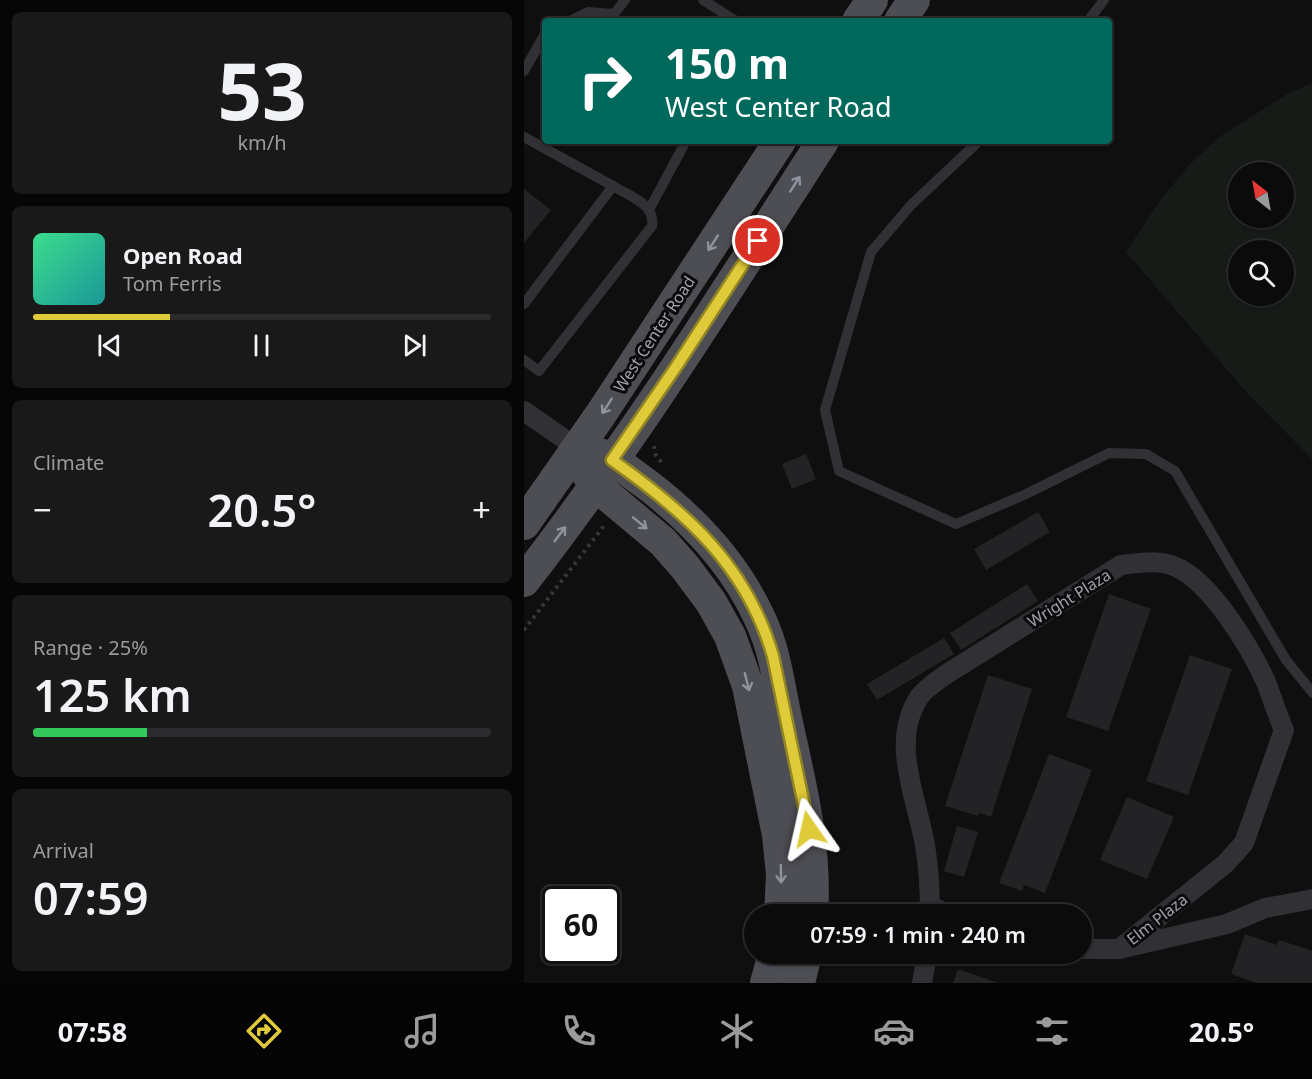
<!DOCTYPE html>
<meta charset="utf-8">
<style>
:root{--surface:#0b0b0c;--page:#19191a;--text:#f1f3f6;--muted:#9a9b9d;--line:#2b2b2d;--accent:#dfcb39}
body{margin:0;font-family:"Noto Sans",sans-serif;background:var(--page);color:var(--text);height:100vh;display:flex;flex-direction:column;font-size:22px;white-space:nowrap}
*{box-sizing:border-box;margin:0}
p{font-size:20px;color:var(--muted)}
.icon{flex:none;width:33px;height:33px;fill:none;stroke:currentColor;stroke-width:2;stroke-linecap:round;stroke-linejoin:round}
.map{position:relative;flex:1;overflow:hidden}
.side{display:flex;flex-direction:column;gap:12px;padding:12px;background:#060607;width:524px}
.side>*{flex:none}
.top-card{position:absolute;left:18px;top:18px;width:570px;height:126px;border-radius:6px;box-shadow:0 2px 4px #0004,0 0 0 2px var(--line);background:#00695c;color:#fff;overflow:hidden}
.needle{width:39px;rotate:329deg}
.controls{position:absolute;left:704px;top:162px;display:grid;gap:12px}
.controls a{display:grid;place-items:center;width:66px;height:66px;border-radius:50%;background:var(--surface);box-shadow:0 2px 4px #0004,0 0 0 2px var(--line);font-size:30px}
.speed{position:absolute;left:18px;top:886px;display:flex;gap:12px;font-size:30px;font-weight:700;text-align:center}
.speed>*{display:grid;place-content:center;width:78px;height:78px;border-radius:50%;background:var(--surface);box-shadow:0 2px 4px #0004,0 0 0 2px var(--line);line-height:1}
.speed .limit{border:3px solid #111;border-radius:9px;background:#fff;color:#111}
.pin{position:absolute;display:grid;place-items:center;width:51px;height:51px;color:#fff;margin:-26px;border:3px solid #fff;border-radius:50%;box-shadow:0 2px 6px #0007}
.me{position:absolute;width:66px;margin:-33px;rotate:349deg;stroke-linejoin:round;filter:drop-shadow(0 0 4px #0008)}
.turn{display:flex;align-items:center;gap:21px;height:126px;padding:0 24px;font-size:27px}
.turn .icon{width:78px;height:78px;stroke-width:2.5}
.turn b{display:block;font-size:42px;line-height:51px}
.big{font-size:45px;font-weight:600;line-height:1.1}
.side .widget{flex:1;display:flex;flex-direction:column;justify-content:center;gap:9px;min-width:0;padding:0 21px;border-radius:9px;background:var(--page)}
.side .dial{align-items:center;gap:0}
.dial b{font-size:78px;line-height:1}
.song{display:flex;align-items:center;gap:18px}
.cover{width:72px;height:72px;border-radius:9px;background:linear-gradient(135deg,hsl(150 70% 55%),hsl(180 70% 35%))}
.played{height:6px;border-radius:3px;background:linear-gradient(90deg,var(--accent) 30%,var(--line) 30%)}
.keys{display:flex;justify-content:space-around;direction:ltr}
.heat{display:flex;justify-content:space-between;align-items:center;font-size:33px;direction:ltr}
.charge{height:9px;border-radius:4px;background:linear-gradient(90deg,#34c759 25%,var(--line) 0)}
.trip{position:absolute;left:220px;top:904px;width:348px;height:60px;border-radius:30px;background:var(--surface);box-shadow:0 2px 4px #0004,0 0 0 2px var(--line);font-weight:600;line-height:60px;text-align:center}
.dock{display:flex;height:96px;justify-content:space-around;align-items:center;background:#040405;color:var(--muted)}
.dock .icon{width:42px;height:42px}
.dock .active{color:var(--accent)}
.dock b{font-size:27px;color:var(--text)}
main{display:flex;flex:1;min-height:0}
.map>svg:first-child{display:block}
</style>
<main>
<section class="side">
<div class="widget dial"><b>53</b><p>km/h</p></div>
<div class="widget">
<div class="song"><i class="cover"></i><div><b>Open Road</b><p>Tom Ferris</p></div></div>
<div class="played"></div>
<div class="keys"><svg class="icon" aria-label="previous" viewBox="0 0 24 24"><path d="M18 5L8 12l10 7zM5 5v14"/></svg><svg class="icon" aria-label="pause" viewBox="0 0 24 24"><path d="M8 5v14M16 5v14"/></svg><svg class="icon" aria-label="next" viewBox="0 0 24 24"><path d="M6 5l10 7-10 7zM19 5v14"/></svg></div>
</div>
<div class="widget"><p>Climate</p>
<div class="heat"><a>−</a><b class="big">20.5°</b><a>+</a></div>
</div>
<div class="widget"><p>Range · 25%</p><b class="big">125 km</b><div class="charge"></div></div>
<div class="widget"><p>Arrival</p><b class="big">07:59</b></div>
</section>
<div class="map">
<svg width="789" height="983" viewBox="0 0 789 983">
<rect width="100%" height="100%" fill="#0f0f10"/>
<path fill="#161b18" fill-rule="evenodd" d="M788,83H789L788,459L723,393L602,252L634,203L665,165L695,137L765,93ZM714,172H759V218H714ZM714,250H759V296H714Z"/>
<path fill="#232224" d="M0,189L27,210L0,243Z
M282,454L292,479L268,489L258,464Z
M514,512L526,532L462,570L450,549Z
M503,584L514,601L437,650L426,633Z
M585,594L627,609L584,731L542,717Z
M420,638L430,654L353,700L343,684Z
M666,655L708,669L664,795L622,781Z
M464,675L508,689L467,817L455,813L454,816L421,806Z
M525,754L568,770L521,893L500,885L498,891L475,883Z
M603,797L650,817L623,879L576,860Z
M433,826L454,832L440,877L420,871Z
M721,934L753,945L755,940L789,951V983H733L707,974Z
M434,969L474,983H429Z"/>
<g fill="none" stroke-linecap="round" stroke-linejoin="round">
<path stroke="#37373c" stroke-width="4" stroke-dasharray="3 4.5" stroke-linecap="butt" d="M130,446L132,455L138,463
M0,630L82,523"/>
<path stroke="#313135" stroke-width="10" d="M179,0L212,21
M46,21L64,12L90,14L101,0
M564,21L580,0
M0,71L21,34
M0,137L89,186L0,304
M455,141L387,205L347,252L301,410L315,471L432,524L500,495L585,453L622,454L651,471L762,660L789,693
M126,208L162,141
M0,360L15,371L128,226C132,204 105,196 89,186"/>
<path stroke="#313135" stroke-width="20" d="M0,411L53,448
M406,906L426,915
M406,915C406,891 405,869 401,845C393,799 365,740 396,696C402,688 413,681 421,675L597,565C615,563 635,559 652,567C687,582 726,647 742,682C748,698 753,714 760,730L720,843L701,864L595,949
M558,949H595L703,924L741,908L789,899
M398,983L403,954"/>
<path stroke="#4d4d54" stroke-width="32" d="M334,21L348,0
M376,21L390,0
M53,448C64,451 74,453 84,457C97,464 109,475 121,483C170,520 212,565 237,621C251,651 255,685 262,718C276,783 293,847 288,915
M60,469L71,485L139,542L161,567L187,602L206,636L224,686L254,835L258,874L256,915
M0,524L77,414L256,141
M0,581C109,441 203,290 299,141
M242,983L250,954
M275,983L282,954"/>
</g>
<defs><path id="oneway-shaft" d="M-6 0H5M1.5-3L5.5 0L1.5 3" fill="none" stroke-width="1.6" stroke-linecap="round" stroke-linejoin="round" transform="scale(1.5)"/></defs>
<g stroke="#91929e">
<use href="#oneway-shaft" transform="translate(271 184) rotate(-57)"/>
<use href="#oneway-shaft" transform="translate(189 243) rotate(123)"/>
<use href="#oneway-shaft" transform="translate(83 406) rotate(123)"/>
<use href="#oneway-shaft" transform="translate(116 523) rotate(39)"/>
<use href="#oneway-shaft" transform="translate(36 534) rotate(-53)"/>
<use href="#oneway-shaft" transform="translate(223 682) rotate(76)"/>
<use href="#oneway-shaft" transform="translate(257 874) rotate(89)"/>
</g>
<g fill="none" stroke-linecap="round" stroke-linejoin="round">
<g stroke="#918425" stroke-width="15">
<path id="route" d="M234,241L152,367L88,460C162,512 223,566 249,656L285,829"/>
</g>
<use href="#route" stroke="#dfcb39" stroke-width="10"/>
</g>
<g text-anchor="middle" stroke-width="6" stroke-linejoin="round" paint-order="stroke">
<g font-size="16" fill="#a2a3b0" stroke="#0b0a0b">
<text transform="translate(130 334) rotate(-57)" y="6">West Center Road</text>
<text transform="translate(545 598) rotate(-32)" y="6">Wright Plaza</text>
<text transform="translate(633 919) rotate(-38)" y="6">Elm Plaza</text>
</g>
</g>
</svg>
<div class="controls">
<a><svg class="needle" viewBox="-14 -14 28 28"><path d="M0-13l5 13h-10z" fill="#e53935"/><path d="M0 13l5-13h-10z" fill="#9a9b9d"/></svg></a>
<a><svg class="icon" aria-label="search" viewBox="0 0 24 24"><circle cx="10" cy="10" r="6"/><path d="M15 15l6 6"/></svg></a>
</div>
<div class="speed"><div class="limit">60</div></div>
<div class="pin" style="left:234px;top:241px;background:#d93025"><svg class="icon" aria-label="arrive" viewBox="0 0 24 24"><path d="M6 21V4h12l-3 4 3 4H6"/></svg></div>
<svg class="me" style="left:285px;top:829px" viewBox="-20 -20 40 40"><path d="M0-17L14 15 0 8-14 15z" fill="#dfcb39" stroke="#fff" stroke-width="4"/></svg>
<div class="trip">07:59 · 1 min · 240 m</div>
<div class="top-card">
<div class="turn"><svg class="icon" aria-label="right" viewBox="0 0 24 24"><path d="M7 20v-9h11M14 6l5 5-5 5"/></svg><div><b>150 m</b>West Center Road</div></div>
</div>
</div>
</main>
<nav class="dock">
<b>07:58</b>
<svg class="icon active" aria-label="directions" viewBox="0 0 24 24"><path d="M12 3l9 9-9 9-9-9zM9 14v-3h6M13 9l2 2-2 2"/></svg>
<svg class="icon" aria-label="music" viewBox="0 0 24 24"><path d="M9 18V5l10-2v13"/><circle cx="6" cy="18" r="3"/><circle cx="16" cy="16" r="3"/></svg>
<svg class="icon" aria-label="phone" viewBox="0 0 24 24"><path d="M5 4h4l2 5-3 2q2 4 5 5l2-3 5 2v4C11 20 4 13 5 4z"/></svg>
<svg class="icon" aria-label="climate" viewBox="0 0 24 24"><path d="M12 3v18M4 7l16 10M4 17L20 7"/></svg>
<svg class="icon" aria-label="car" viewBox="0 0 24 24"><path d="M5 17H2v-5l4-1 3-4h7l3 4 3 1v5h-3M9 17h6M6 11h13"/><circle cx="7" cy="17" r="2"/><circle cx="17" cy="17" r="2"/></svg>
<svg class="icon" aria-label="filters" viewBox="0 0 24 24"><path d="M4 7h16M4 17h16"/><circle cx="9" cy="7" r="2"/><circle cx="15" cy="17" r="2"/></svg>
<b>20.5°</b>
</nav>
